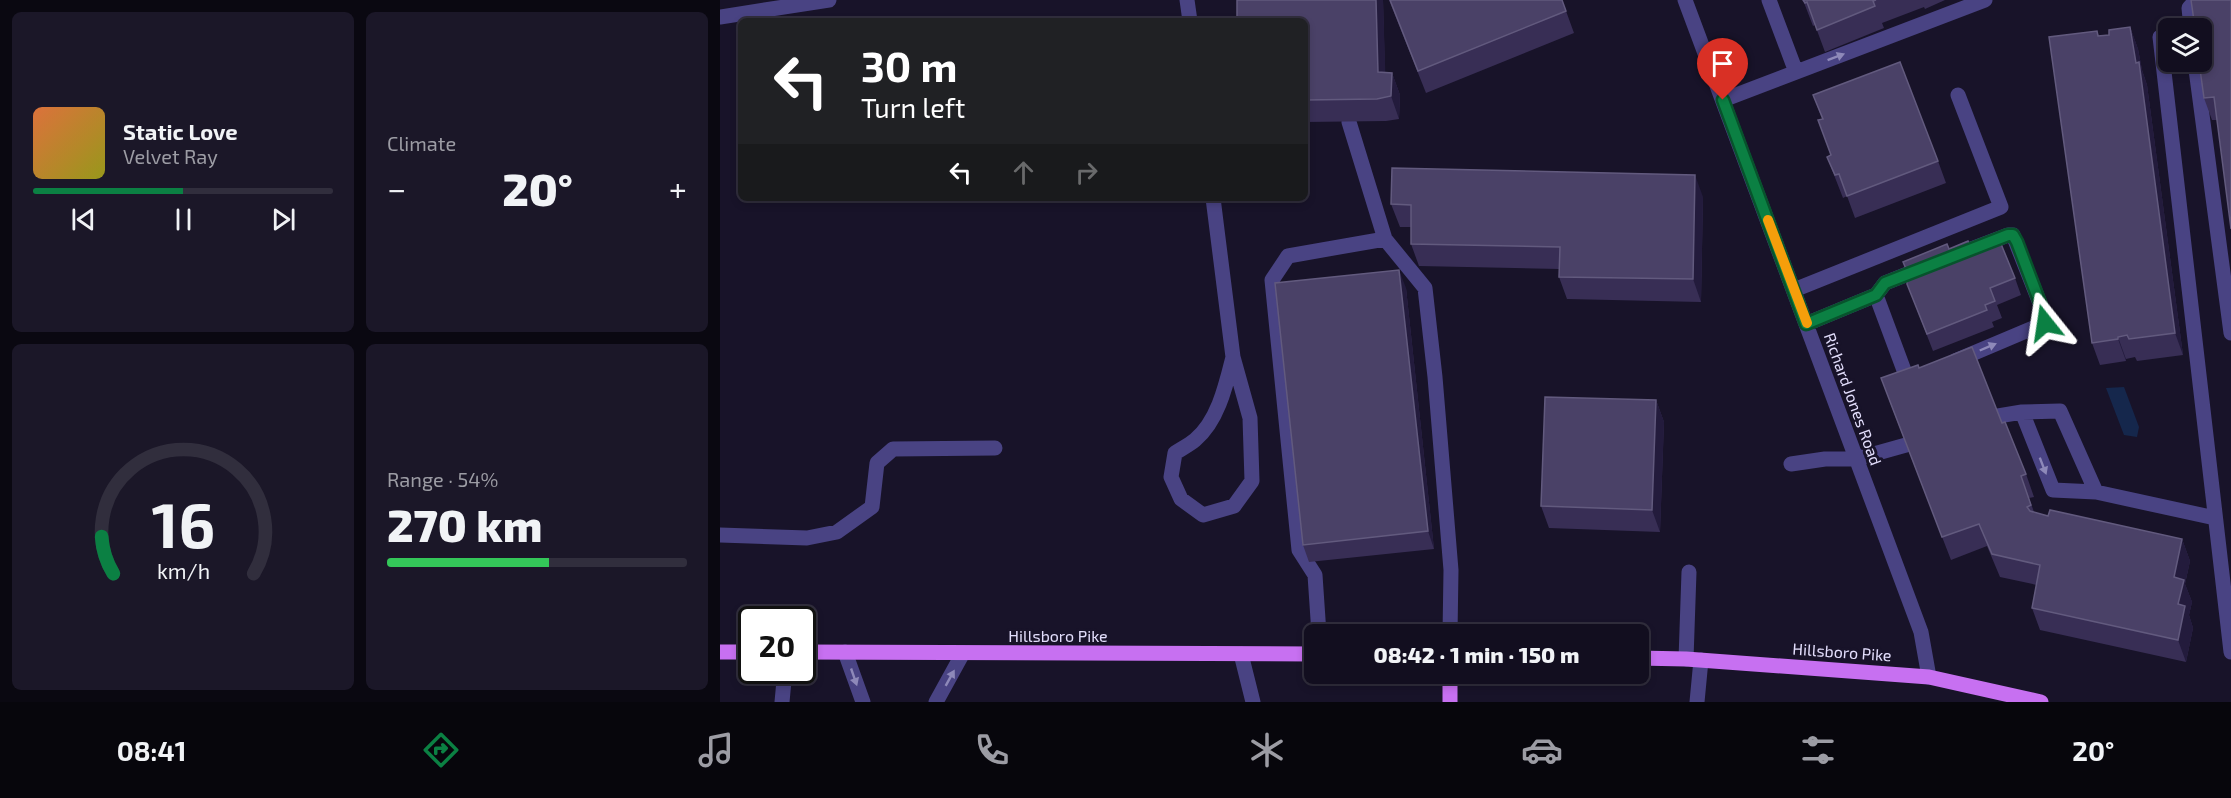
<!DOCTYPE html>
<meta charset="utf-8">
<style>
:root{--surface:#120e1f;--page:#1b1728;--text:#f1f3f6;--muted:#9c9ca4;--line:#312e3d;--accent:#0b8043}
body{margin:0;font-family:"Exo 2",sans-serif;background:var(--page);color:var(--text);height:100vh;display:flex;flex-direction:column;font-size:22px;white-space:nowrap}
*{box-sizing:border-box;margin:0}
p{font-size:20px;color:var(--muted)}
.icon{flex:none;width:33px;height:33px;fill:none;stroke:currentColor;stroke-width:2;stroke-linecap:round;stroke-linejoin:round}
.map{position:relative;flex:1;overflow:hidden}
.panel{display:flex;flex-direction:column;gap:12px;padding:12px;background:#0a0811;width:720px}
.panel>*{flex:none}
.guide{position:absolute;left:18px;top:18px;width:570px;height:183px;border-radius:9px;box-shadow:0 3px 9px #0003,0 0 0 2px var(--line);background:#202124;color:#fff;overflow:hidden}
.fabs{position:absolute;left:1438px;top:18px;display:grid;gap:12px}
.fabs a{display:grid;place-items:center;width:54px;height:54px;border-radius:9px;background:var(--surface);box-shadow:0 3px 9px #0003,0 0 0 2px var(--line);font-size:30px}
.speed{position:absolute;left:18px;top:606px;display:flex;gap:12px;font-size:30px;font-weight:700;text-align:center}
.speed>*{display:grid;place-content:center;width:78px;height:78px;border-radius:50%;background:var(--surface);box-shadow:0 3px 9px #0003,0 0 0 2px var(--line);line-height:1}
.speed .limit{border:3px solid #111;border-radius:9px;background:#fff;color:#111}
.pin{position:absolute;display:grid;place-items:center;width:51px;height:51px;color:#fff;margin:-62px -26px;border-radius:50% 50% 50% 0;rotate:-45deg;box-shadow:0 0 6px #0007}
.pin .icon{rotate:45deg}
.me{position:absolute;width:66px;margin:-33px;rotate:345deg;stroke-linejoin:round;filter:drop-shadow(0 0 4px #0008)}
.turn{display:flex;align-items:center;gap:21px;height:126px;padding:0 24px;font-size:27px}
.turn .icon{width:78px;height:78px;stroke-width:2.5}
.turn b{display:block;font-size:42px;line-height:51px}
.lanes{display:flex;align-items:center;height:57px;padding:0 24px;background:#0003;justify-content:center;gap:30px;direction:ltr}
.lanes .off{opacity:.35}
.big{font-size:45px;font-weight:800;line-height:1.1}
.panel .tile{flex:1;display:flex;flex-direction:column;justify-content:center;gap:9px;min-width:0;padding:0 21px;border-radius:9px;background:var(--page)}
.panel .dial{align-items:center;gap:0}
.dial svg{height:156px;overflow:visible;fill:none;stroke:var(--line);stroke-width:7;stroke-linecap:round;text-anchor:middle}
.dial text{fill:var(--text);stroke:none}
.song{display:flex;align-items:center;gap:18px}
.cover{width:72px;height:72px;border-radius:9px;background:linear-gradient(135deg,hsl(20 70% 55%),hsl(60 70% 35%))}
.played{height:6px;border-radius:3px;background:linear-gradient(90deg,var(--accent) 50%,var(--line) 50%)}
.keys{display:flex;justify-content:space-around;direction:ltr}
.heat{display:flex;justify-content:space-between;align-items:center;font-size:33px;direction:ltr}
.charge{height:9px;border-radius:4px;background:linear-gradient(90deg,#34c759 54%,var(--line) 0)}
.panel .tiles{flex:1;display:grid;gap:12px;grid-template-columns:repeat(2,1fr)}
.trip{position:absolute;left:584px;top:624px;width:345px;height:60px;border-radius:9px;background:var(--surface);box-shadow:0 3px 9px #0003,0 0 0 2px var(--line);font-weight:800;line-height:60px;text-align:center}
.menu{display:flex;height:96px;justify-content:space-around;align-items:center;background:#07060c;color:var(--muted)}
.menu .icon{width:42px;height:42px}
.menu .selected{color:var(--accent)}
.menu b{font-size:27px;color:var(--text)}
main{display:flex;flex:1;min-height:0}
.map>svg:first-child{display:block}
</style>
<main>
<section class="panel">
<div class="tiles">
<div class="tile">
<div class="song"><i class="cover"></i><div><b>Static Love</b><p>Velvet Ray</p></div></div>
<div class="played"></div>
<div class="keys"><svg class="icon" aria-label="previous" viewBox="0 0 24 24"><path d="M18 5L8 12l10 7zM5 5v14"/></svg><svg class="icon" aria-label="pause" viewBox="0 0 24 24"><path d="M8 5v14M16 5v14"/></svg><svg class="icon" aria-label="next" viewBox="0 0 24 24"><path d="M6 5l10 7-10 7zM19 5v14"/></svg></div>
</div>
<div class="tile"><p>Climate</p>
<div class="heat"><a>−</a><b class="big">20°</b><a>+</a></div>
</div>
<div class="tile dial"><svg viewBox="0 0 100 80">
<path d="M14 69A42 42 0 1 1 86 69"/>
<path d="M14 69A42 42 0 0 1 8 50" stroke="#0b8043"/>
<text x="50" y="56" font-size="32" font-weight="700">16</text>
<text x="50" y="72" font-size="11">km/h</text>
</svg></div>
<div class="tile"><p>Range · 54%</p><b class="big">270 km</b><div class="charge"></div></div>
</div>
</section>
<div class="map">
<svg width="1511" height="702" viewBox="0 0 1511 702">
<rect width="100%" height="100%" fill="#181329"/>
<path fill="#15274c" d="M1404,387L1419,427L1417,437L1404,435L1386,388Z"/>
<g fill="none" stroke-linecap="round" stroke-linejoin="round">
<path stroke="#494383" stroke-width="15" d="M467,0L470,21
M965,0L1201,632L1209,677
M1049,0L1076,72
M0,17L109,0
M1471,28L1469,8L1476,0
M1440,37L1511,652
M1475,62L1511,333
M1003,100L1265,0
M629,122L665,239L705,288L715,377L731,570L730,634
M493,198L513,357L530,418L532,481L514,506L483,515L461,499L451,477L455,453C461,449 469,445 475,440C498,421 506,385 513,357
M1233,256L1288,235H1293L1325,316V323L1235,361
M1074,290L1281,207L1238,95
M1156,295L1165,283L1205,267
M1086,324L1156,295L1185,373L1188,378L1197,377
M1302,412L1333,490L1376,492
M1278,416L1302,412L1340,411L1376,492L1495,518
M1071,464L1105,459H1136L1186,445
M0,535L87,538L117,532L152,507L157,463L173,449L275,448
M599,634L595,575L579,550L552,280L568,256L665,239
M125,652L143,702
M521,654L533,702
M966,659L969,572
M62,702L65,670
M216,702L243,653
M977,702L981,660"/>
<path stroke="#c770f1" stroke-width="15" d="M0,652H32
M82,652L594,654
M918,658L966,659L1209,677L1321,702
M730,674V702"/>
</g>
<path fill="#382e55" d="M517,0H663L665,73H672L680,95L679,119L666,121L585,122V21Z
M669,0H842L854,33L706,93Z
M1083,0H1225L1205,9L1204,7L1162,23L1164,28L1105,52L1095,25L1093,26Z
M1511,0L1497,120H1492L1484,98Z
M1410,27L1418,49L1422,70L1427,85L1463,355L1417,361L1415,357L1406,359V361L1380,365L1372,343L1377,31L1379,36L1389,35Z
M1093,95L1218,161L1226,183L1135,218L1127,196L1123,198L1107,157L1111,155L1102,119Z
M983,197L981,302L847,299L839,277V269L699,266L691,244V227H680L671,204Z
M1229,249L1252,250L1295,278L1301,295L1277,305L1282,318L1272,322L1274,327L1213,351L1187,284L1189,278L1183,262Z
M686,288L714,549L589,562L583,545Z
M1199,368L1282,423L1306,474L1314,497L1309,498L1314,512L1328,516L1462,539L1470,561L1465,584L1472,602L1469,615L1473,628L1466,662L1320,630L1312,608L1317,585L1280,577L1267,546L1231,560L1169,400Z
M936,400L944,422L940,532L829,528L821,506Z"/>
<path fill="#231b3c" d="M656,0H663L666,94L658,72Z
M1410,27L1418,49L1422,70L1427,85L1463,355L1455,333Z
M672,73L680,95L679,119L671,96Z
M975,175L983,197L981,302L973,279Z
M679,270L686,288L714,549L708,531Z
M1398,337L1406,359V361L1398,339Z
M936,400L944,422L940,532L932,510Z
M1462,539L1470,561L1465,584L1472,602L1469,615L1473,628L1466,662L1458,640V604L1454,577Z"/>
<path fill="#4a4167" stroke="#625a7e" stroke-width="1.5" d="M517,0H656L658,72L672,73L671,96L657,99L585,100V21H517Z
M670,0H842L846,11L698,71Z
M1083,0H1156L1153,1L1155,6L1097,30L1087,2L1085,3Z
M1471,0H1511V229L1494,97L1484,98L1479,62H1482V28H1475Z
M1410,27L1416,63L1419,62L1455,333L1409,339L1407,335L1398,337V339L1372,343L1329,37L1377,31L1378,36L1389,35V30Z
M1180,62L1218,161L1127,196L1119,174L1115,175L1107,157L1111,155L1098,120L1103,119L1093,95Z
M672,168L975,175L973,279L839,277L840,247L691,244V205L671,204Z
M1279,239L1295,278L1270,288L1275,301L1265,305L1267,310L1207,334L1187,284V279L1190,278L1183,262L1227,244L1229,249L1248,241L1252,250Z
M679,270L708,531L583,545L555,283Z
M1252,347L1282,423L1285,422L1306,474L1301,476L1311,505L1307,507L1310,511L1328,516L1330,510L1462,539L1454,577L1464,580L1458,604L1465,606L1458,640L1312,608L1320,565L1272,554L1259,524L1222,537L1161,378L1198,365L1199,368Z
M825,397L936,400L932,510L821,506Z"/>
<defs><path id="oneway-solid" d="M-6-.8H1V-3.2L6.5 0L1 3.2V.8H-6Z" transform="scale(1.5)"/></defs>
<g fill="#8e89b9">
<use href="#oneway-solid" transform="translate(1116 57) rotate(-21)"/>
<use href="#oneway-solid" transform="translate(1268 347) rotate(-23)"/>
<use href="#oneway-solid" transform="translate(1323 466) rotate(69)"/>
<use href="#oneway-solid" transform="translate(134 677) rotate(71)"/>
<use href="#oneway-solid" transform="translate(230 678) rotate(-61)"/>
</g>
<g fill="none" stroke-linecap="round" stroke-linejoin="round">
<g stroke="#07532c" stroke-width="15">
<path id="route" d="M1003,100L1086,324L1156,295L1165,283L1288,235H1293L1297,242L1325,316V323"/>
</g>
<use href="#route" stroke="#0b8043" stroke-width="10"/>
<path stroke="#f59e0b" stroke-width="10" d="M1048,220L1087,323"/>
</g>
<g text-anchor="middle" stroke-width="6" stroke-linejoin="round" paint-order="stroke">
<g font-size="16" fill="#e3defc" stroke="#181329">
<text transform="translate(1133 399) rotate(70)" y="6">Richard Jones Road</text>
<text x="338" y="642">Hillsboro Pike</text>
<text transform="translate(1122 652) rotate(4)" y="6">Hillsboro Pike</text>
</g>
</g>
</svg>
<div class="fabs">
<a><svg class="icon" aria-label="layers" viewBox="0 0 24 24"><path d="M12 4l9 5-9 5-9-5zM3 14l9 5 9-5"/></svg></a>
</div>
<div class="speed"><div class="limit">20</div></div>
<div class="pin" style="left:1003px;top:100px;background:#d93025"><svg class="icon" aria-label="arrive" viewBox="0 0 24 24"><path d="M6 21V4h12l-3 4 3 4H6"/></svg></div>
<svg class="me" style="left:1325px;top:323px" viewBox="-20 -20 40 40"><path d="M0-17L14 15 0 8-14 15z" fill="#0b8043" stroke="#fff" stroke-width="4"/></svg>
<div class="trip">08:42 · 1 min · 150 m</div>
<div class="guide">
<div class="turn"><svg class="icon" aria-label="left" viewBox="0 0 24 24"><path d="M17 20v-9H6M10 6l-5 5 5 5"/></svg><div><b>30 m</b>Turn left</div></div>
<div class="lanes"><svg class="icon" aria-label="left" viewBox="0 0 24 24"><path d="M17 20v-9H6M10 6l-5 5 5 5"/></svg><svg class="icon off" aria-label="ahead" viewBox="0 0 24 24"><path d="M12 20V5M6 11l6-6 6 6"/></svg><svg class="icon off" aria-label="right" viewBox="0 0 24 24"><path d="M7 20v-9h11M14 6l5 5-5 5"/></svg></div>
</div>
</div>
</main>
<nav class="menu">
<b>08:41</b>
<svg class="icon selected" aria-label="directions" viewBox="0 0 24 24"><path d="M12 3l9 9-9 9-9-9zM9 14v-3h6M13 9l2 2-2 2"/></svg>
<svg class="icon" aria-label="music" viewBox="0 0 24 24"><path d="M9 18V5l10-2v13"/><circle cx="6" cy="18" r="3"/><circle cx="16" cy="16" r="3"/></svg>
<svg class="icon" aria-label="phone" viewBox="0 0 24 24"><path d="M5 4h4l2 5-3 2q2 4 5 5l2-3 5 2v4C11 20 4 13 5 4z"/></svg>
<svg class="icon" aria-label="climate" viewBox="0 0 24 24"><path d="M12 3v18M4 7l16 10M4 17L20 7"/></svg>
<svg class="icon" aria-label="car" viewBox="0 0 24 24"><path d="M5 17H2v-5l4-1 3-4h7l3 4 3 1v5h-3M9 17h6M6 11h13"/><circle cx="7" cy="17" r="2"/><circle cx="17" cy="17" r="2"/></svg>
<svg class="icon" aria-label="filters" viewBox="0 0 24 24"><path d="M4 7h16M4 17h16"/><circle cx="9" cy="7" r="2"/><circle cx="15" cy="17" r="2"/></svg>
<b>20°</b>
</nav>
